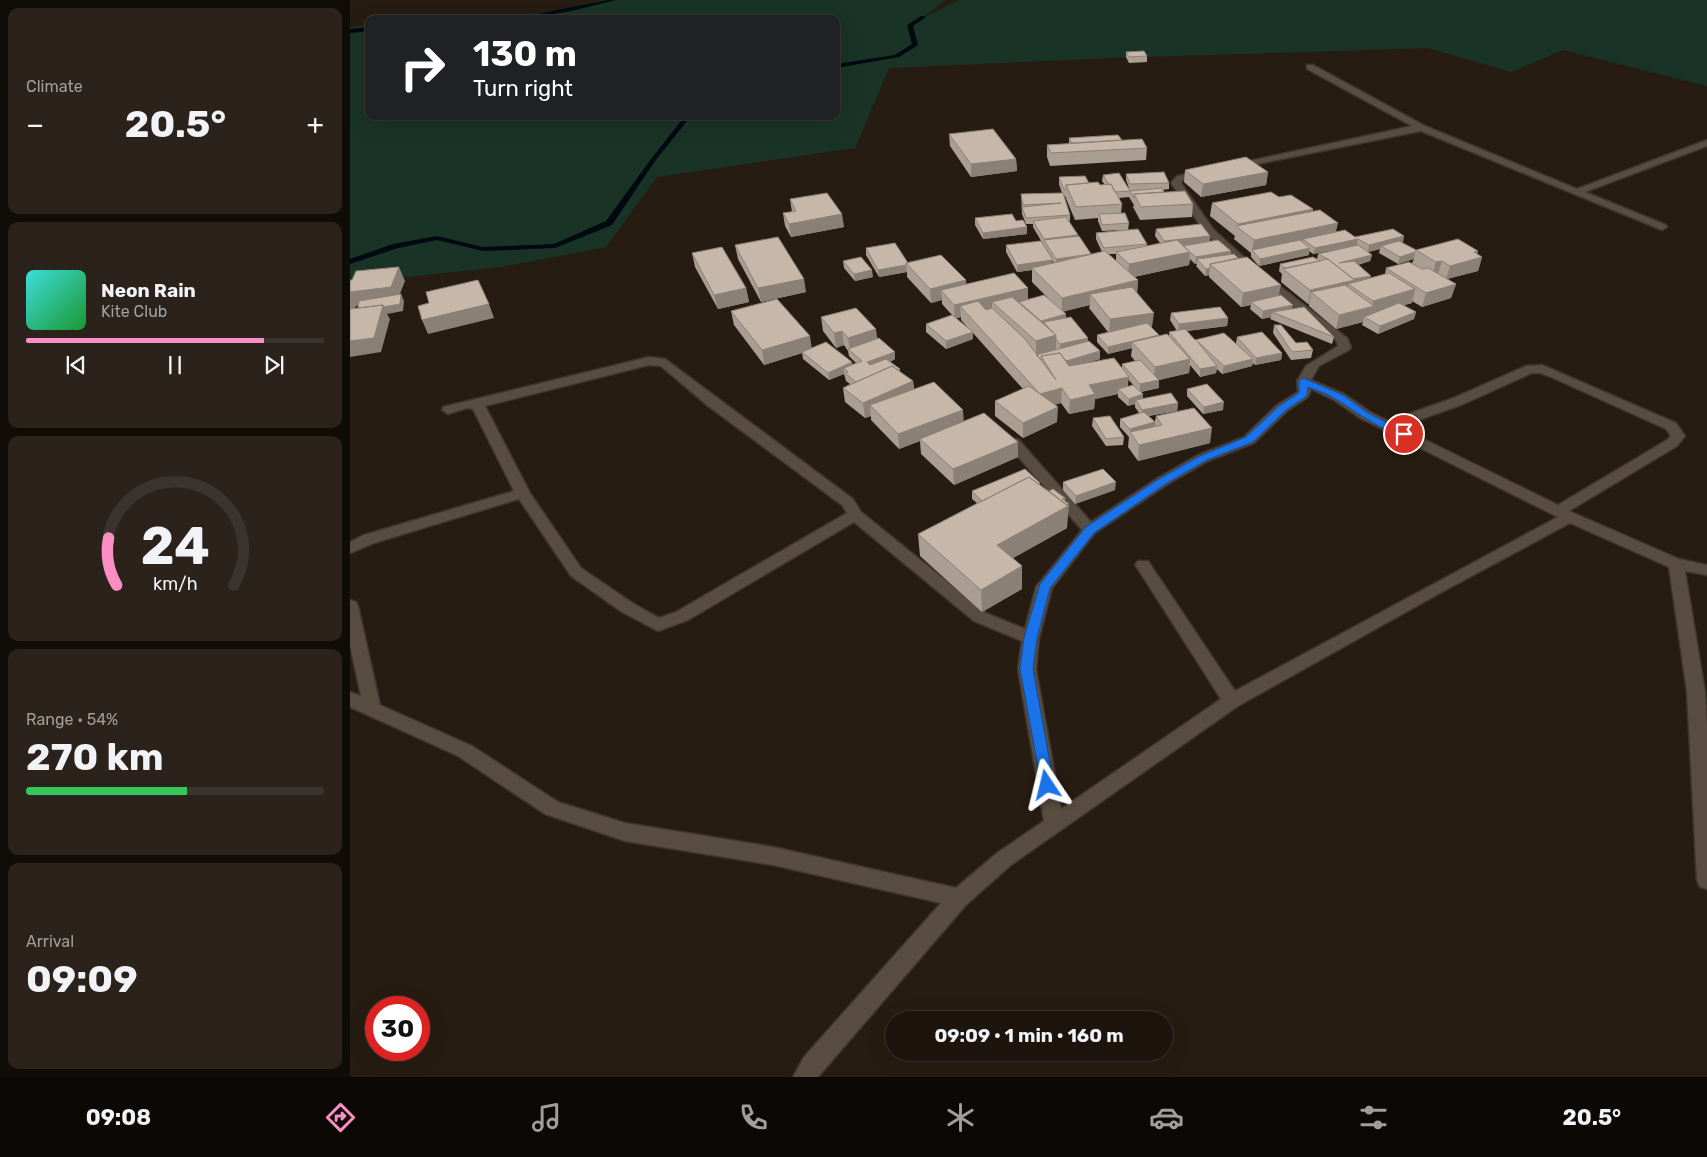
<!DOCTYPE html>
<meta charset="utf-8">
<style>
:root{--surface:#1d150d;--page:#2a221b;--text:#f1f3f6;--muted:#a09f9d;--line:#3b342e;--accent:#fa8fc6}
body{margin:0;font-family:Rubik,sans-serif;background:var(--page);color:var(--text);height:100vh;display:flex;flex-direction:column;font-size:19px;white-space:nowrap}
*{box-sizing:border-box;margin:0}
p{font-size:16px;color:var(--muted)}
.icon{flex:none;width:28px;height:28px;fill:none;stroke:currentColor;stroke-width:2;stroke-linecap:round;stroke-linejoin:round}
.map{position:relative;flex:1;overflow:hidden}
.side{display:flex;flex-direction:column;gap:8px;padding:8px;background:#100c07;width:350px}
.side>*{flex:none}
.top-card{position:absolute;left:15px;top:15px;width:475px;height:105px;border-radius:10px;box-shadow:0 5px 20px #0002,0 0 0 1px var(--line);background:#202124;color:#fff;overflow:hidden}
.speed{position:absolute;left:15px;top:996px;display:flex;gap:10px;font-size:25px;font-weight:700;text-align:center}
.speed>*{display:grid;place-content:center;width:65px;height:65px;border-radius:50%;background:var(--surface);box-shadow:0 5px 20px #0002,0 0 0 1px var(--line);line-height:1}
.speed .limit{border:8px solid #d22;background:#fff;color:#111}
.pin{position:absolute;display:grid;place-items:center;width:42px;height:42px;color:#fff;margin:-21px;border:2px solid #fff;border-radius:50%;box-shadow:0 1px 5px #0007}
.me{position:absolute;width:55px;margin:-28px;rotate:350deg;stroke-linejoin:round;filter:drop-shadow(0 0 4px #0008)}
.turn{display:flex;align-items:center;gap:18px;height:105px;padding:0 25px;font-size:22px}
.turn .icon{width:65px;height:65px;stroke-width:2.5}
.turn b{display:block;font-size:35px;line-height:42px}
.big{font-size:38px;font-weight:700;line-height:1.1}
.side .card{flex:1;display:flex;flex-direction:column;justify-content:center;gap:8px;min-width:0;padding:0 18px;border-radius:10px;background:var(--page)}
.side .dial{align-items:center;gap:0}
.dial svg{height:130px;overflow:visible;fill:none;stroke:var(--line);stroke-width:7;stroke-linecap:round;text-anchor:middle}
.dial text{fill:var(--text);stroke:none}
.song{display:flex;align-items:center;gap:15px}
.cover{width:60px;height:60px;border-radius:8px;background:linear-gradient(135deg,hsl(180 70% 55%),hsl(130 70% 35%))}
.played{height:5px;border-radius:2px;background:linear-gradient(90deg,var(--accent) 80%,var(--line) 80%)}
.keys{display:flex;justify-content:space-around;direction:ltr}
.heat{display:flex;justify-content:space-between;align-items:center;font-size:28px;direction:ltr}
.charge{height:8px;border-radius:4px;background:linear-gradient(90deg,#34c759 54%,var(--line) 0)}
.trip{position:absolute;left:535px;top:1011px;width:288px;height:50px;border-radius:25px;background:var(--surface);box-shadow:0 5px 20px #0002,0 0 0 1px var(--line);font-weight:700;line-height:50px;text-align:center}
.dock{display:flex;height:80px;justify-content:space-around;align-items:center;background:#0c0805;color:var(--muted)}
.dock .icon{width:35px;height:35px}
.dock .selected{color:var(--accent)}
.dock b{font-size:22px;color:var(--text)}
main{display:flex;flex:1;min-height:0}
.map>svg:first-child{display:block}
</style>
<main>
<section class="side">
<div class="card"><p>Climate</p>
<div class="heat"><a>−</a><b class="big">20.5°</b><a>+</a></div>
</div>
<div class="card">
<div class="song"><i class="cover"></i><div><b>Neon Rain</b><p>Kite Club</p></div></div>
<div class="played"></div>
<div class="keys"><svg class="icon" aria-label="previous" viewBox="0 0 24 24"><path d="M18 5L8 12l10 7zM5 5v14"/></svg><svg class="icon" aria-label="pause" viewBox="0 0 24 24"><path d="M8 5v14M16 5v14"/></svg><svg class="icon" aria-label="next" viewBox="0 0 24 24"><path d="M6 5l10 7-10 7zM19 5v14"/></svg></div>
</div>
<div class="card dial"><svg viewBox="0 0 100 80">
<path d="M14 69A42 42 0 1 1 86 69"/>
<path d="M14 69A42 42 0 0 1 9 40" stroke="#fa8fc6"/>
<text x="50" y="56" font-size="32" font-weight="700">24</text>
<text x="50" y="72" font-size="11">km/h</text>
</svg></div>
<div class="card"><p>Range · 54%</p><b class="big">270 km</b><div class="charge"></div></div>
<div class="card"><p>Arrival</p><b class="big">09:09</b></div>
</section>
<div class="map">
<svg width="1357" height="1077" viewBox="0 0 1357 1077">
<rect width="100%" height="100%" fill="#271c11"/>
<path fill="#1a3327" d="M253,0H596L565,22L609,0H1357V86L1213,50L1161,72L1078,48L760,58L539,68L505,148L307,177L256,247L151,267L0,283V27L19,25V116H486V19H96L166,16L213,9Z"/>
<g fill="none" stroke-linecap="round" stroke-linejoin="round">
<path fill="#000910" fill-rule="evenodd" d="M258,0H266L221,11L174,19H161Z
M571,16L576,17L563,26L568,45L549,57L486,68V64L545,55L562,44L557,25Z
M19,27V31L0,33V29Z
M335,116H341L305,161L262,225L205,248L133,251L87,240L48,248L0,264V259L43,244L87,236L133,247L204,244L256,221L301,159Z"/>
<g stroke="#3e352f" stroke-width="3">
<path id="minor" d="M957,65H963L1075,126L1227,189L1357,140V146L1235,192L1316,225L1317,227L1312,230L1071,131L882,169V165L885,164L1062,126L957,69Z
M853,171L858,174L856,176L833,180L831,183L864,230L905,267L997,338L1001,347L999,350L969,366L961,380L994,394L1020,412L1038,421L1101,399L1176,366L1192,365L1326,423L1335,436L1327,446L1219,511L1329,559L1357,565V575L1335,571L1355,692L1357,726V889L1350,887L1347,880L1337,692L1319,567L1220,523L1090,593L888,706L661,865L616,905L468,1077H443L454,1057L591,903L423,865L275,841L195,814L108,756L0,707V692L11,696L0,645V600L6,602L8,606L30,705L122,746L208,802L275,823L423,847L606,888L647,853L694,821L668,669L672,641L624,621L504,522L338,620L308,631L272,612L221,576L169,499L24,543L0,553V542L14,535L164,491L123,409L117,408L98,414L92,410L93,407L299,357L315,359L503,499L511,512L636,613L675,629L686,587L732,530L658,445L656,442L658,439H668L741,522L808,478L848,455L894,437L927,405L948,392L947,381L956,366L988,346L986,340L897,271L856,234L821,183L827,176ZM299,365L311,366L358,406L492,505L497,513L326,612L309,618L284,604L231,568L180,493L135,406ZM1182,373H1190L1201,377L1316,429L1321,436L1317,440L1208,505L1049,427L1111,405ZM961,389L984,400L1010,418L1208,517L885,691L798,561H788L785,565L788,569L871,699L711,809L686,669L689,638L702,588L745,533L818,484L858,461L904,443L937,411L958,397Z"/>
</g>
<use href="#minor" fill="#594c40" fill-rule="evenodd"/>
</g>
<path fill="#aa9d91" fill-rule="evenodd" d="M776,52L797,56V62L779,63L776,57Z
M599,134L666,159L667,171L621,177L600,146Z
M719,138L772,140L797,148L796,160L700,166L697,157V145L719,144Z
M835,170L918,172L916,185L851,197L834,182Z
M776,174L819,183V189L812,190L814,192L843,204L842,217L790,220L783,207L784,205L779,197L769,198L772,204L771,213L779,223L778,230L797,244V246L810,243L805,236L806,229L860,241L881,251V254L929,295L942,309L984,337L982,344L920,319L921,317L912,319L900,309L901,305L891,307L859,277V275L855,276L846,266L847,264H845L840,259L839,265L784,277L788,280L787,292L802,327H801L808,336H819V332L827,331L820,320L821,313L878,318L877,326L837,331L845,340L886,343L887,337L932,353L931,360L905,365L903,363L902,366L872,374L867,369L866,373L850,377L840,365L839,373L809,380V388L791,392L793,394V398L828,403L827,411L799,416L804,426L806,416L860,443L788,461L778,447L779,437L770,427V419L789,413L785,407V404L778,406L768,397V394L745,399L744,409L719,414L711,403L704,405L707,422L673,438L645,416V401L673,389L623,333V339L596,349L576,332V324L603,316L592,304V300L581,303L557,277V272L529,277L516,255V248L558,263L616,280V284L678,299L697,297L682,282V270L667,272L656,252V245L702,263H704L683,227V224H676L672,214L671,194L712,193L709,184V177L750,185H755L752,181L753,175L779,188L776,180ZM714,196H715L725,220L748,218V221L752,231L772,230L746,233V239L752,252L741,254L728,236V235L719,221H720V215ZM758,254H766V261ZM740,305L739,308L758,332L747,335V342L758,354L782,348L781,356L785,361L772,364V368L732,364L750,359L738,341L716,318L714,311ZM611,317V320L619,329L605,318ZM778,379L784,386H778Z
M929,197L963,209V211L986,232L1005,237L1053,243L1066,250L1128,251L1127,254L1132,257L1128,271L1097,279L1106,284L1101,298L1072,307L1062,301V303L1054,305L1066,312L1064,319L1028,334L1012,325L1013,322L986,329L959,306V304H958L931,282L932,274L929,271L930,264L967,259L968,254L1001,247L963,254L959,251V255L909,266L901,257V253L884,239L885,236L860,216L862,203ZM1030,249L1029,253L1048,264L1064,259L1062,263L1036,268L1035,274L1020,278L1008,265L1020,261L1022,255L1018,252Z
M440,199L494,227L441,237L435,226L433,213L442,212Z
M625,218L666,221L677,234L633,239L625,225Z
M385,245L456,292L411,302L388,259Z
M342,253L396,288L399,302L368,309L345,267Z
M493,261L523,277L505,281L494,268Z
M381,311L462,348L503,364L506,363L499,356L498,351L494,345L486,348L473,331L471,317L528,339L545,359L540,362L550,369V372L563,381L564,389L668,457L604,485L571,454L570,441L549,449L521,420V416L515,418L495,402L493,388L500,384L496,381L494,374L479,380L453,359L452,353L414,365L384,325Z
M924,325L946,343L963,350L961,358L941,360L923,333Z
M837,389L873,410L853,414L837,396Z
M743,418L774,437L773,445L756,446L742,426Z
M713,482L765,490L725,504L713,490Z
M690,483V485L699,491L715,498V501L718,512L717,513V528L663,558L672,566V589L632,612L570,556L568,534L627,503L622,499V491Z"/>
<path fill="#8b8076" d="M666,159L667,171L621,177V164Z
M918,172L916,185L851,197L853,184Z
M963,209L961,222L888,227V224Z
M492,214L494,227L441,237L439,224Z
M988,223L985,236L953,239V243L902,251L904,240Z
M677,227V234L633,239V233Z
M728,235V241L694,240V245V239Z
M860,236V243L813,248L814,241Z
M1054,236L1053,243L1031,246L1030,249L1018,252L1019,245Z
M1008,239L1007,245L963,254L965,248Z
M960,248L959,255L909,266L910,259Z
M881,251L880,258L847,259V264H845L846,257Z
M1128,251L1126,259L1132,257L1128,271L1096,279L1100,266L1124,252Z
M840,252L839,265L778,278L779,264Z
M1065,252L1064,259L1048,264L1050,257Z
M742,255L706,266V259Z
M1022,255L1020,261L990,269L989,263Z
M703,260L702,267L682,268V270L667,272V265Z
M1092,261L1088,274L1082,276L1086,262Z
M556,265L557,272L529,277L528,270Z
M49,267L55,281L47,301L6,306L0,319V292Z
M860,268L859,275L855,276L856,269Z
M522,270L523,277L505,281L504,274Z
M1021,276L1019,283L998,284L995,296L961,292L959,304H958L960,290L1000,279Z
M454,279L456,292L411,302L408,288Z
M616,280L617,294L591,290L592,300L581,303L580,289Z
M788,280L787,294H740V305L712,312V298Z
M1106,284L1101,298L1072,307L1076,293Z
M931,285L928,299L901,302V305L891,307L893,293Z
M396,288L399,302L368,309L364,295Z
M678,288V302H642V310L619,315L610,306L611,317L605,319L604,305Z
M1065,289L1062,303L1014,317L1013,322L986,329L989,315L1022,307L1023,301Z
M51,294L54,301L53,311L37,314L40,319L31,352L0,357V341L33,305Z
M139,304L144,318L78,334L72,320Z
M943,305L941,312H922L921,317L912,319L913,311Z
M1066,312L1064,319L1028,334L1030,326Z
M804,313L802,327L759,334L760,319Z
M716,314V321L694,322V328L689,322Z
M878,318L877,326L828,332L829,324Z
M526,329L528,344L500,350L498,338Z
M492,331L494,345L486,348L484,333Z
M623,332V339L596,349V341Z
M706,335V349L686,356V341Z
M809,335L808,342H782V348L758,354V347Z
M460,336L462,350L452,352V353L414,365L412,350Z
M738,338V346L710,351V344Z
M750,351V359L714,369V361Z
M545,352V359L518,370L517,362Z
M932,353L931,360L905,365L906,358Z
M840,359L839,373L804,381L805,367Z
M903,359L902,366L872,374L874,366Z
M502,362L503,370L494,368V374L479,380L478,373Z
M867,366L866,373L850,377V369Z
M779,377L777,392L768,389V394L745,399L744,409L719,414L720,400L739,385Z
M809,380V388L790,392V384Z
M563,381L565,396L520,405L521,416L515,418L513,403Z
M712,388L711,403L690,409V394Z
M793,394V401L786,400L785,404L778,406L779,399Z
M874,402L873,410L853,414L854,407Z
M828,403L827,411L791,417L792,410Z
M708,407L707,422L673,438V423Z
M613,410L614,424L570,439V441L549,449L548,434Z
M805,422L804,429L780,432V429Z
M862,428L860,443L788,461L789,445Z
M668,442V457L604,485L603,469Z
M766,482L765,490L725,504L726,496Z
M719,504L717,528L647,567V545Z
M672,566V589L632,612L631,590Z"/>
<path fill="#c6b7a9" stroke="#8b8076" d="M794,51L797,56L779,57L776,52Z
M643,129L666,159L621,164L599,134Z
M768,135L772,140L722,143L719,138Z
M792,139L797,148L701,153L697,145Z
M896,157L918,172L853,184L835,170Z
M814,172L819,183L780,184L776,174Z
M769,173L780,191L765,192L761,184L759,185L753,175Z
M735,176L739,183L716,185L715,190H714L709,177Z
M748,182L750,185L761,184L772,204L726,207L716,185Z
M812,188L814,192L784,194V198L780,191Z
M835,191L843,204L791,207L784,194Z
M921,192L929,197L941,195L963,209L888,224L862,203Z
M477,193L492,214L439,224L433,213L446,211L440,199Z
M713,193L720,215L676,218L672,207L711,203L673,205L671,194Z
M970,210L988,223L904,240L886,226Z
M775,213L779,223L752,225L749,214Z
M662,214L666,221L673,220L677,227L633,233L625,218Z
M716,217L728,235L694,239L683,221Z
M851,224L860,236L814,241L806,229Z
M788,229L797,244L754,248L746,233Z
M1043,229L1054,236L1019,245L1008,239L965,248L953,239L995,230L1005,237Z
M729,236L741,254L706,259L694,240Z
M428,237L454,279L408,288L385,245Z
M1108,239L1128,251L1124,252L1132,257L1100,266L1092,261L1086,262L1066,250Z
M827,240L840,252L779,264L766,252Z
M868,240L881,251L846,257L833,246Z
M950,240L960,248L910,259L902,250Z
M691,241L703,260L667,265L656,245Z
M1049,241L1066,250L1065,252L1050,257L1031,246Z
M545,243L558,263H556V265L528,270L516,248Z
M1008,245L1022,255L989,263L1004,261L1021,276L1003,279L978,259L968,254Z
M372,247L396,288L364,295L342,253Z
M755,251L788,280L712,298L682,268Z
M884,254L888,258L860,264V268L856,269L847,259Z
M591,255L616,280L580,289L556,263Z
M511,257L522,270L504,274L493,261Z
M897,257L931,285L893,293L860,264Z
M963,257L970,261L935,268L930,264Z
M978,259L1005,280L960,290L933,269Z
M1059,262L1072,269L1078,268L1106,284L1076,293L1036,268Z
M49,267L41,287L0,292V280H2L6,271Z
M664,273L678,288L604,305L591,290Z
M1039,273L1065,289L1023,301L998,284Z
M128,280L139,304L72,320L68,306L79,303L76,292Z
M995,285L1024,306L989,315L961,292Z
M782,287L804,313L760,319L740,294Z
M51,294L50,304L34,307L33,305L8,308L9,301Z
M694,295L716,314L691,321L669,302Z
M931,295L943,305L913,311L901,302Z
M662,297L706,335L686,341L642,302Z
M427,299L460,336L412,350L381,311Z
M628,301L636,310L642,308L675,339L706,380L691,356L710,353L719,366L764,358L779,377L739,385L745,394L720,400L712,388L690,394L610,306Z
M1049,303L1066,312L1030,326L1014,317Z
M33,305L24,338L0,341V309Z
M870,307L878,318L829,324L821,313Z
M954,307L984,337L922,312Z
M506,308L526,329L498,338L492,331L484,333L471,317Z
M602,315L623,332L596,341L576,324Z
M721,317L738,338L710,344L706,339V335L698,327L694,322Z
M797,323L809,335L758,347L747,335Z
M924,325H931L946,343L957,342L963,350L942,352Z
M835,329L845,340L874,333L903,359L874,366L847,341L867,366L850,369L819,332Z
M912,332L932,353L906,358L887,337Z
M817,334L840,359L805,367L782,342Z
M529,338L545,352L517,362L520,365L536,359L550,369L548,370L542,366L506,382L495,373L498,372L494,368L512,361L498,349Z
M739,341L750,351L716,361L710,353L691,356V360L686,355Z
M476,342L502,362L478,373L452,352Z
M790,360L809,380L790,384L772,364Z
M542,366L563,381L513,403L493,388Z
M584,382L613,410L548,434L520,405Z
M857,384L874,402L854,407L837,389Z
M783,385L793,394L779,399L768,389Z
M679,386L708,407L673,423L645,401Z
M821,393L828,403L792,410L786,400Z
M844,408L862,428L789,445L780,432L812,425L806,416Z
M794,412L805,422L780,429L770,419Z
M634,413L668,442L603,469L570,439Z
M760,416L774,437L756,439L743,418Z
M675,469L690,483L688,484L679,477L632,501L622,491Z
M753,469L766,482L726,496L713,482Z
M679,477L718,506L647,545L672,566L631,590L568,534Z
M703,489L715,498L712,499L719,504L717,505L699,491Z"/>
<path fill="#1a73e8" stroke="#114b97" d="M953,378L993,395L1018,413L1059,434C1048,443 999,407 987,400C978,394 968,391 958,387L957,396L936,410L903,442L857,460L817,483L744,533L700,588L687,638L683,669L704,785L702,789L697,791L692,789L670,669L674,638L690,584L736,527L809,479L850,456L896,437L929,406L949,393V381Z"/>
</svg>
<div class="speed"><div class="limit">30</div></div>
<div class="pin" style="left:1054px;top:434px;background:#d93025"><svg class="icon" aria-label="arrive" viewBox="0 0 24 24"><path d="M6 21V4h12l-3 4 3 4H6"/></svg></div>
<svg class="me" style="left:697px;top:785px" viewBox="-20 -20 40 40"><path d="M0-17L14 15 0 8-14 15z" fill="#1a73e8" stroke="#fff" stroke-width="4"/></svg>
<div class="trip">09:09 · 1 min · 160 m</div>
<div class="top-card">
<div class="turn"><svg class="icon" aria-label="right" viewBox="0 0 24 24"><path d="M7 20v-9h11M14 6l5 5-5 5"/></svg><div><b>130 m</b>Turn right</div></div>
</div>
</div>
</main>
<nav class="dock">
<b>09:08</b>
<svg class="icon selected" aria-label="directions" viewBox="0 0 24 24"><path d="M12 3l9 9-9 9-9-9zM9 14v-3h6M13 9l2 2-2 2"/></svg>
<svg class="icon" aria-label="music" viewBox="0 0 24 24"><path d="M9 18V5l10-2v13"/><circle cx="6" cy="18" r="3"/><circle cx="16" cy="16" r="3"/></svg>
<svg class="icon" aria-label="phone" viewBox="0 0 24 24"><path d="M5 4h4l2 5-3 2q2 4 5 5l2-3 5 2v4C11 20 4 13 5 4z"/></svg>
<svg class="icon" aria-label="climate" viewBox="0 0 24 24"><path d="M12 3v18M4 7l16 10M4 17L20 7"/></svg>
<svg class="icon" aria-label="car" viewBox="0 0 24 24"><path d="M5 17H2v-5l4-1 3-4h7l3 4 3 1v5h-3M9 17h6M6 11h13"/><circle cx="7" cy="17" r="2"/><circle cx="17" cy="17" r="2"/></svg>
<svg class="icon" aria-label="filters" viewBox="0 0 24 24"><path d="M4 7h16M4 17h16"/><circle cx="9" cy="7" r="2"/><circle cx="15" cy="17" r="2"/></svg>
<b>20.5°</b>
</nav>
